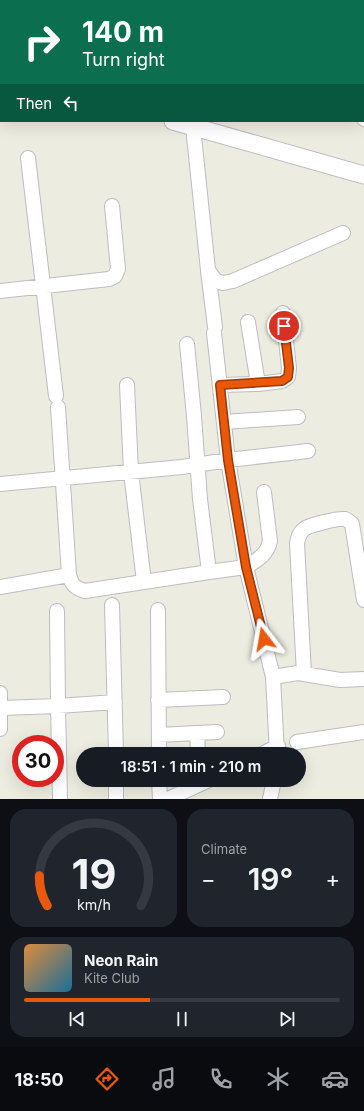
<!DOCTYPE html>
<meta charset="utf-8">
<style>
:root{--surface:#171b24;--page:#20242c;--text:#f1f3f6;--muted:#9ea1a6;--line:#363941;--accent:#ea580c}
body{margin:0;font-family:Inter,sans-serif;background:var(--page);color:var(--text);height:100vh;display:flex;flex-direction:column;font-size:15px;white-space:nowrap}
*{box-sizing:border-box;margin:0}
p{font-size:13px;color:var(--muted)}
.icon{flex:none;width:22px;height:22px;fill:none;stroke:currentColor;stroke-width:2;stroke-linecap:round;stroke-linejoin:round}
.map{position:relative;height:799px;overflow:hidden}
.drawer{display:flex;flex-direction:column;gap:10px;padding:10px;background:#0d0f14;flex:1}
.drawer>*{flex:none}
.top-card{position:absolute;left:0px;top:0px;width:364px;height:122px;box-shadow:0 4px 16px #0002;background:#0b6e4f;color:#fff;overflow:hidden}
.speed{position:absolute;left:12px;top:735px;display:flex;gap:8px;font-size:20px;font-weight:700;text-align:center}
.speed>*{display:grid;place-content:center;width:52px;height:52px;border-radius:50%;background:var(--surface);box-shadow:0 4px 16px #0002;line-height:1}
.speed .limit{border:6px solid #d22;background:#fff;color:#111}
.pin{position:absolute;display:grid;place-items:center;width:34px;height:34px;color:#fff;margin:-17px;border:2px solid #fff;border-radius:50%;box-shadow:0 1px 4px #0007}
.me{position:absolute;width:44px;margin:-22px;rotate:346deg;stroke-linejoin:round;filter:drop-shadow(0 0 3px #0008)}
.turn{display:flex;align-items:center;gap:14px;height:84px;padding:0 16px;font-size:18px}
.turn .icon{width:52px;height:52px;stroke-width:2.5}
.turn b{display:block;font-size:28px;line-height:34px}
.then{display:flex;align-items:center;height:38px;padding:0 16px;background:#0003;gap:8px;font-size:15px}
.big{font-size:30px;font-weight:600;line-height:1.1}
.drawer .tile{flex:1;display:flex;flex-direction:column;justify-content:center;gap:6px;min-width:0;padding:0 14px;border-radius:16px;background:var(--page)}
.drawer .dial{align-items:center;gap:0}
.dial svg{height:104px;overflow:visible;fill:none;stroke:var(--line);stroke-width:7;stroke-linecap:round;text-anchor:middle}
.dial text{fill:var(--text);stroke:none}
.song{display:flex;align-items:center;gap:12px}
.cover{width:48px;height:48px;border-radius:6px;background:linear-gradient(135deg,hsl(30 70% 55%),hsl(200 70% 35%))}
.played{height:4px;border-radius:2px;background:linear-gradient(90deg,var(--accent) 40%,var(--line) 40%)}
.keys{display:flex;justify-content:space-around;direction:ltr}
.heat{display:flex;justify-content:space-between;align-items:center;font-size:22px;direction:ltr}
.drawer .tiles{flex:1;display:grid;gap:10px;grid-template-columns:1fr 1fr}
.tile:last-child{grid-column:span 2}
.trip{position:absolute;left:76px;top:747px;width:230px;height:40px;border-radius:20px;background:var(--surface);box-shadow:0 4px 16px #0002;font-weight:600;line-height:40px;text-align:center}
.tabs{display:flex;height:64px;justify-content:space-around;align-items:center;background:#090b0e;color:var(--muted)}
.tabs .icon{width:28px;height:28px}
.tabs .selected{color:var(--accent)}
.tabs b{font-size:18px;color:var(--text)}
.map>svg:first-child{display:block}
</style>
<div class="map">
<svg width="364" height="799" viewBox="0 0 364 799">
<rect width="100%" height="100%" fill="#edece0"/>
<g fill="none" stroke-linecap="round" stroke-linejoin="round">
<g stroke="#bbbdc3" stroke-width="16">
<path id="minor" d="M161,0V1
M316,0L317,1
M363,1H364
M363,117L364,119
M193,127L208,270L216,281L223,283L233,281L343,233
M28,158L56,396
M208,271L215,327
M0,291L109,279L115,276L118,269L112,206
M187,344L194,416L200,499L209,572L246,567L273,677L277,754
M258,384L282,381L288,377L289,368L283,313
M127,385L131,472L144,582
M220,385L258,384L248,322
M58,407L69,575C72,585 75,588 85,591L209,572
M224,422L298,417
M0,484L182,467L228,460L214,333
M264,492L270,541C267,555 257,560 246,567L228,460L308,451
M0,587L69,575
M112,605L116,754
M158,610L159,754
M57,611L58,706L60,799
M304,674L297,543C298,538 299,533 304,529C309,525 338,518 345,519C348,520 350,522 352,524L364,600
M273,677L298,673L340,680L364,679
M0,693V729
M158,700L223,697
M1,708L58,706L115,702
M197,733L217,732
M159,735L197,733L198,754
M297,742L364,732
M262,754L278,746
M116,780V799
M159,780L160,799
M168,799L209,780
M270,799L274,780"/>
</g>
<g stroke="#bbbdc3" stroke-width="19">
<path id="tertiary" d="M0,78H1
M173,121L364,175"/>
</g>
<use href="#minor" stroke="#fff" stroke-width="14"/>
<use href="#tertiary" stroke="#fff" stroke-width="17"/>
</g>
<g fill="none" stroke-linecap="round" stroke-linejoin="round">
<g stroke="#983908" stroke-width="10">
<path id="route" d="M264,639L246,567L228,460L220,385L282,381L288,377L289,368L284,326"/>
</g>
<use href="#route" stroke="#ea580c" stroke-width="7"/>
</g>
</svg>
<div class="speed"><div class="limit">30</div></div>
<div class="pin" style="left:284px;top:326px;background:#d93025"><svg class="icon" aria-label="arrive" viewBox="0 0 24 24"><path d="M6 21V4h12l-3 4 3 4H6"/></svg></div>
<svg class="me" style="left:264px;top:639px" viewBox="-20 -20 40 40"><path d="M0-17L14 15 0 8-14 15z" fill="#ea580c" stroke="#fff" stroke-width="4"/></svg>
<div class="trip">18:51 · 1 min · 210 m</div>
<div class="top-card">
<div class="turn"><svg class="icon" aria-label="right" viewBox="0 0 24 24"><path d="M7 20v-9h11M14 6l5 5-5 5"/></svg><div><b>140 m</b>Turn right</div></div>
<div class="then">Then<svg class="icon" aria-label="left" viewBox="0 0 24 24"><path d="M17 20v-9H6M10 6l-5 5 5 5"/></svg></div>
</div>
</div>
<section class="drawer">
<div class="tiles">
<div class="tile dial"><svg viewBox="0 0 100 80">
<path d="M14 69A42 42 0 1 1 86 69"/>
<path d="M14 69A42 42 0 0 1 8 46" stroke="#ea580c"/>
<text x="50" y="56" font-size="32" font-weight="700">19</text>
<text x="50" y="72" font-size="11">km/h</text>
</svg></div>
<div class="tile"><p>Climate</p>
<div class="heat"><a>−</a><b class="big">19°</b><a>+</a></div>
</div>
<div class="tile">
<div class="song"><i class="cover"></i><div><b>Neon Rain</b><p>Kite Club</p></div></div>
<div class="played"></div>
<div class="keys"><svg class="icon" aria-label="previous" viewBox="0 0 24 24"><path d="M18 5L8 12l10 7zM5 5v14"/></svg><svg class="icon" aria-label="pause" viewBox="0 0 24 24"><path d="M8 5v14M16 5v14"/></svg><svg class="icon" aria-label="next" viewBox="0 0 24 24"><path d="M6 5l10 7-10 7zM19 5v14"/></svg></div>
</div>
</div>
</section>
<nav class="tabs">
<b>18:50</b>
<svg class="icon selected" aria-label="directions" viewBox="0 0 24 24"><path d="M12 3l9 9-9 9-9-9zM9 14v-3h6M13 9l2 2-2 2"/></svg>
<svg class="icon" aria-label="music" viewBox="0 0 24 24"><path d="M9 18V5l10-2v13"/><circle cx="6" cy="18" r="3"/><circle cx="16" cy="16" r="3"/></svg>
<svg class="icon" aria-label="phone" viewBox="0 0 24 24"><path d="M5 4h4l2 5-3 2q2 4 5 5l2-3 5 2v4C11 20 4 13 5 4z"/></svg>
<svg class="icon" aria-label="climate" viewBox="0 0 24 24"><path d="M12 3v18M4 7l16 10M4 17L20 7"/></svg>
<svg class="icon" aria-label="car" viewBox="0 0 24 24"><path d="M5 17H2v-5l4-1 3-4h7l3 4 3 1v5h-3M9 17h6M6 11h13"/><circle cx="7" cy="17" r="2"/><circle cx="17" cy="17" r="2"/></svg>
</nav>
